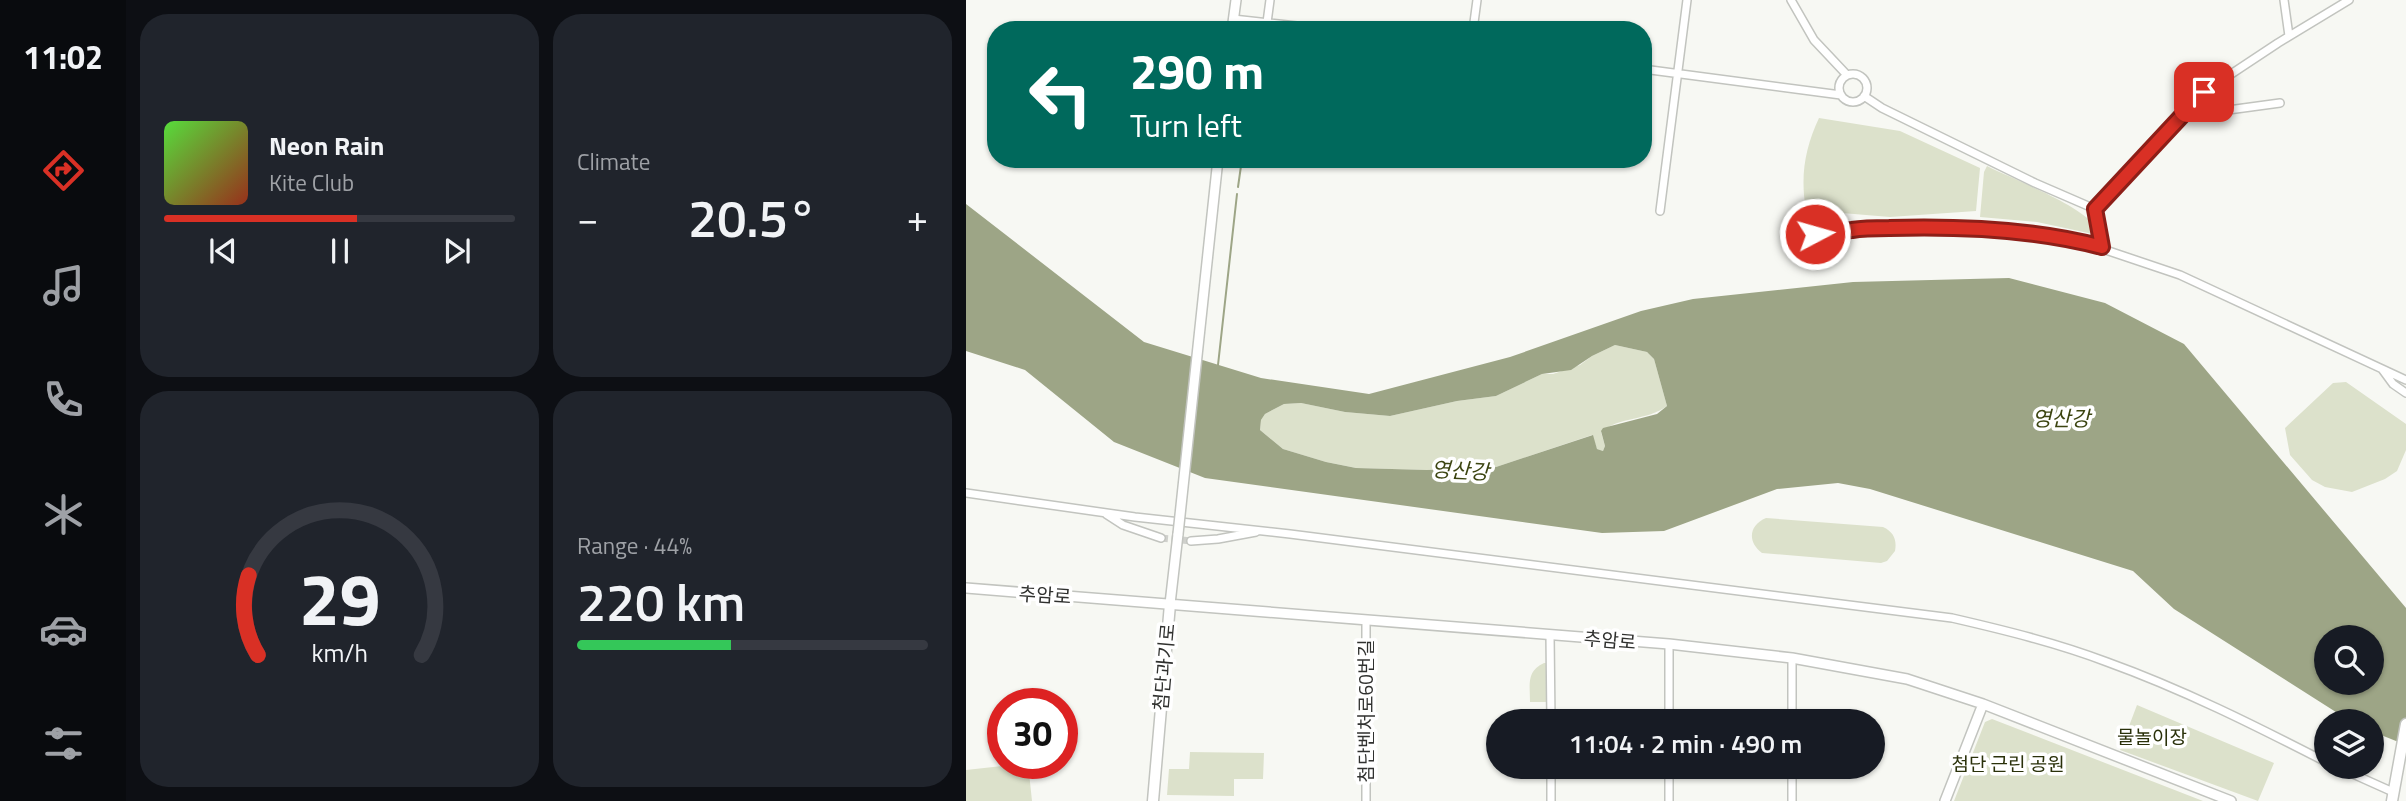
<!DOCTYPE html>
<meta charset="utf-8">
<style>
:root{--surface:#171b24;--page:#20242c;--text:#f1f3f6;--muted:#9ea1a6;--line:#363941;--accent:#d93025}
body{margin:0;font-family:"Titillium Web","Noto Sans KR",sans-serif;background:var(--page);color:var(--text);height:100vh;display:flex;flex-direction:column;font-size:26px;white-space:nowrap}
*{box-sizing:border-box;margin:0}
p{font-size:23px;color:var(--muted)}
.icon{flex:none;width:38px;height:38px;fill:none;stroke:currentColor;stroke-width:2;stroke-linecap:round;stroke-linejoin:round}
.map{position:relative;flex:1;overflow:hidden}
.details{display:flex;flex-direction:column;gap:14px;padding:14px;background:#0d0f14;width:840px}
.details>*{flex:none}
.top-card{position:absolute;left:21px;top:21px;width:665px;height:147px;border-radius:28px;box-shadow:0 2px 5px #0004;background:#00695c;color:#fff;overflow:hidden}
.fabs{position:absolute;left:1348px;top:625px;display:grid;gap:14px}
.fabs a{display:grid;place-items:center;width:70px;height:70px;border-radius:50%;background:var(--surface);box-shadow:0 2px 5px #0004;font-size:35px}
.speed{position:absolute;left:21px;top:688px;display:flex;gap:14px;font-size:35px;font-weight:700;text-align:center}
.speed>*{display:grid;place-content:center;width:91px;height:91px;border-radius:50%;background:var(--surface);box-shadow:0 2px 5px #0004;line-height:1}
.speed .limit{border:10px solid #d22;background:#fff;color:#111}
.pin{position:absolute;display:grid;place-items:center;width:60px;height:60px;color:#fff;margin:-30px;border-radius:14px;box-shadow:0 4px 10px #0006}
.me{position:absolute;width:77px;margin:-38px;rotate:84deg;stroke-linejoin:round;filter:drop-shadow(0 0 5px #0008)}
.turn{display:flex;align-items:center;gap:24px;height:147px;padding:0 28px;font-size:32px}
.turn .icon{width:91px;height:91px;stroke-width:2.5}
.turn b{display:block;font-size:49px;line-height:60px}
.big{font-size:52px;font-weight:600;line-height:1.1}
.details .widget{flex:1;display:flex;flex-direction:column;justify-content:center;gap:10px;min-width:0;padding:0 24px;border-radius:28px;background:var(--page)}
.details .dial{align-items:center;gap:0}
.dial svg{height:182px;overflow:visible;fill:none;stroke:var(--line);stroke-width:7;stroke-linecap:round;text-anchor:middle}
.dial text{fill:var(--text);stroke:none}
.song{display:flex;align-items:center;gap:21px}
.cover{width:84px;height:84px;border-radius:10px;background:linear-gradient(135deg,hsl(110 70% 55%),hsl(10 70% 35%))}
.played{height:7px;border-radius:4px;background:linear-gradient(90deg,var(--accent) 55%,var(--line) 55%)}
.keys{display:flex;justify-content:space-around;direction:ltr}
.heat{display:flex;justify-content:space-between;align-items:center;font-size:38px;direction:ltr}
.charge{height:10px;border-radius:5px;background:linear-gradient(90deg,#34c759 44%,var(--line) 0)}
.details .tiles{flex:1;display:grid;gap:14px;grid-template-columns:repeat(2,1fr)}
.trip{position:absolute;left:520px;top:709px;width:399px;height:70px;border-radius:35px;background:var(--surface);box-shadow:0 2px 5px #0004;font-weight:600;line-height:70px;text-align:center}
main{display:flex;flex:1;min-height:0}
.tabs{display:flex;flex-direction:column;width:126px;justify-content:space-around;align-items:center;background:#090b0e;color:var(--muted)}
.tabs .icon{width:49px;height:49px}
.tabs .active{color:var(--accent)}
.tabs b{font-size:32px;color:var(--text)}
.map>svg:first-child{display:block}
</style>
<main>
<nav class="tabs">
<b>11:02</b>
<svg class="icon active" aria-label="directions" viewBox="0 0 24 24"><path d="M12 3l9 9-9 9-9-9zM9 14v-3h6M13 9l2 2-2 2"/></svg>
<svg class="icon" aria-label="music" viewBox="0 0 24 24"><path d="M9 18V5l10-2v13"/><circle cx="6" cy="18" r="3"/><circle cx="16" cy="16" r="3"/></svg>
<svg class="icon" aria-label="phone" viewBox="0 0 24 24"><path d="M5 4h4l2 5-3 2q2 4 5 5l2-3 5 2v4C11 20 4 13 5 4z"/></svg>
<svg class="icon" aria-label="climate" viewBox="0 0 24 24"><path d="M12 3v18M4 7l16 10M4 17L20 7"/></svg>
<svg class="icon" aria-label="car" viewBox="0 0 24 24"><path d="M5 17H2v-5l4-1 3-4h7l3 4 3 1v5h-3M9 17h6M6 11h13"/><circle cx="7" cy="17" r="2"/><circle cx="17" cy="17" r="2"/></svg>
<svg class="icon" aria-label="filters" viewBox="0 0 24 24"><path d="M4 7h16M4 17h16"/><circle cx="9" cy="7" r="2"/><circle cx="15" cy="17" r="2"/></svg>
</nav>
<section class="details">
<div class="tiles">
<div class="widget">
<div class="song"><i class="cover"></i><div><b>Neon Rain</b><p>Kite Club</p></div></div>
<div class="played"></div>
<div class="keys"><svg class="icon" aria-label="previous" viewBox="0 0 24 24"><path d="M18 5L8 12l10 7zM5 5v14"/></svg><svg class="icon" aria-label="pause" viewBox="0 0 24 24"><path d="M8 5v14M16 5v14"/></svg><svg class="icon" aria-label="next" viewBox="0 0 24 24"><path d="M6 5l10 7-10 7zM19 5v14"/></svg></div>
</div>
<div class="widget"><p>Climate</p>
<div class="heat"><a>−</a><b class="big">20.5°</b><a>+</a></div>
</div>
<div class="widget dial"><svg viewBox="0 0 100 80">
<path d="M14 69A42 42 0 1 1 86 69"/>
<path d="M14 69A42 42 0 0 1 10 34" stroke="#d93025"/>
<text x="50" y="56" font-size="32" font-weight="700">29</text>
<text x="50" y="72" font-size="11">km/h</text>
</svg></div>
<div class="widget"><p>Range · 44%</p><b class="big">220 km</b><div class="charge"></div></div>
</div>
</section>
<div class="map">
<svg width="1440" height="801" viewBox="0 0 1440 801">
<rect width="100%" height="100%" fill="#f7f8f3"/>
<path fill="#dce1cb" d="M853,118L934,131L1014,168L1010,211L924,217L840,210C834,176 839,148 853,118Z
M1021,166C1051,181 1108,202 1129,225L1127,234L1071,222L1014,217L1018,172Z
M649,345L681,352L688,359L701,406C681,421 654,416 635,432L639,446L637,451L631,449L626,435L530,467L461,470L390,468L360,462L317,449L294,430L295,420L299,414L318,404L335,403L379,412L424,416L491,401L530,396L576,374H587L614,365L626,356Z
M1380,382L1440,424V450L1431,471L1419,479L1386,492L1359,487L1346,480L1324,455L1319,428L1367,383Z
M800,518L917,527C928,532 931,540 929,551L921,561L915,563L796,553C781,542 783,525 800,518Z
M578,663H580V702H564C564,685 560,671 578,663Z
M1171,705L1308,763L1292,801L1154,750Z
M1026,719L1237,801H988L1019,722Z
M224,752L298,753L297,779H268V796L201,795L203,769H223Z
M62,763L66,801H0V770Z"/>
<path fill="#9da586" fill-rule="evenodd" d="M0,204L178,342L295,378L403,394L544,357L675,311L727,299L887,282L1043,278L1139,303L1218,344L1440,608V745L1405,731V721H1384L1208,609L1167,571L904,489L872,483L811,489L698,531L636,533L239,478L148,442L59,370L0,351ZM649,345L681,352L688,359L701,406L691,414L637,428L635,431L639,446L637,451L631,449L627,435L530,467L461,470L390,468L360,462L317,449L294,430L295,420L299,414L318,404L335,403L379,412L424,416L491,401L530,396L576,374L605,370L626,356ZM1360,637H1405V682H1360Z"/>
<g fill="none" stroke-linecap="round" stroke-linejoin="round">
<path stroke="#9da586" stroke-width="2" d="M272,187L276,159
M252,365L271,194"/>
<path stroke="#cfd0cc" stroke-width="7" stroke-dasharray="7 3.5" stroke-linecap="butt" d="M195,538L225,541"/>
<g stroke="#c2c4bf" stroke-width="10">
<path id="minor" d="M825,0L848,40L881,75
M1318,0L1323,36
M267,19L367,30
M300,30L304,0
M507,30L511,0
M677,69L875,95
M873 88a14 14 0 1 1 28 0a14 14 0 1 1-28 0Z
M898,96L916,108L1069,183L1129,209L1136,247
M1222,108L1233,114L1314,103
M1129,209L1238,92L1312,43L1383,0
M694,211L721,0
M849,234L863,235L884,230L961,228L1063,234L1113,241L1214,275L1440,380
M1416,369L1427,384L1440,393
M0,493L169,517L324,534L986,618C1038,630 1091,643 1141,662C1216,689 1288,725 1360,762
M140,514L157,525L195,538
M225,541L252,539L290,532
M400,621V801
M584,635L585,721
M703,644V721
M826,721V658
M585,766V801
M703,766V801
M1369,766L1427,792
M826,801V766"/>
</g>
<g stroke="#c2c4bf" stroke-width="12">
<path id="tertiary" d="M266,30L270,0
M0,588L703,644L826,658L941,679L1017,704L1265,801
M204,604L212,534
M979,801L1017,704"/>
</g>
<g stroke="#c2c4bf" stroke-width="13">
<path id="secondary" d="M187,801L204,604
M1426,801L1440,724"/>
</g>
<use href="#minor" stroke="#fff" stroke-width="7"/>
<use href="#tertiary" stroke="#fff" stroke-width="9"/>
<use href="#secondary" stroke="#fff" stroke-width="10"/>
<g stroke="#c2c4bf" stroke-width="12" stroke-linecap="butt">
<path id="tertiary-bridge" d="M212,534L252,159"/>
</g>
<use href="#tertiary-bridge" stroke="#fff" stroke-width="9"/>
</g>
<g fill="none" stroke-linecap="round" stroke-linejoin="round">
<g stroke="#8d1f18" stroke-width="18">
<path id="route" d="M849,234C862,235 873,231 886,230C898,228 911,228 923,228C993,226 1069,229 1136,247L1129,209L1238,92"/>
</g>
<use href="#route" stroke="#d93025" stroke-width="12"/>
</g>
<g text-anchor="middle" stroke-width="7" stroke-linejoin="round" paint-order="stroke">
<g font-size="19" fill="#30312f" stroke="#fff">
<text transform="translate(79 595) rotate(4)" y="7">추암로</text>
<text transform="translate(644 640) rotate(5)" y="7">추암로</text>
<text transform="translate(198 667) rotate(-85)" y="7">첨단과기로</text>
<text transform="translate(400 711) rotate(-90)" y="7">첨단벤처로60번길</text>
</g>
<g font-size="19" fill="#2a310a" stroke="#fff">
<text x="1186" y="744">물놀이장</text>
<text x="1042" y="771">첨단 근린 공원</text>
</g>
<g font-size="21" font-style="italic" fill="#3c4511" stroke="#fff">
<text x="1095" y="426">영산강</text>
<text transform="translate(494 471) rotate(3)" y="7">영산강</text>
</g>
</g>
</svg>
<div class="fabs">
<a><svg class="icon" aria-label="search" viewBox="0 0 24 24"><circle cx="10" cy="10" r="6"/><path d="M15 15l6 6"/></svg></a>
<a><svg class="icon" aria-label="layers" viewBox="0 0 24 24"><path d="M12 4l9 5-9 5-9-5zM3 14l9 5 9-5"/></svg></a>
</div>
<div class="speed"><div class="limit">30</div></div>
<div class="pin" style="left:1238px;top:92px;background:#d93025"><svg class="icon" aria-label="arrive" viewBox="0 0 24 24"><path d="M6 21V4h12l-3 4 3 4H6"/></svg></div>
<svg class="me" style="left:849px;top:234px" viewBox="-20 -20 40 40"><circle r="17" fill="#d93025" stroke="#fff" stroke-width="3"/><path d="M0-11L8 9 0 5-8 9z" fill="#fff"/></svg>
<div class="trip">11:04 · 2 min · 490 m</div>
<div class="top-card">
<div class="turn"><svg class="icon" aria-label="left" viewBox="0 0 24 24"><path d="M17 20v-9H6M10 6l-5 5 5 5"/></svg><div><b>290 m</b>Turn left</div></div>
</div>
</div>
</main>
